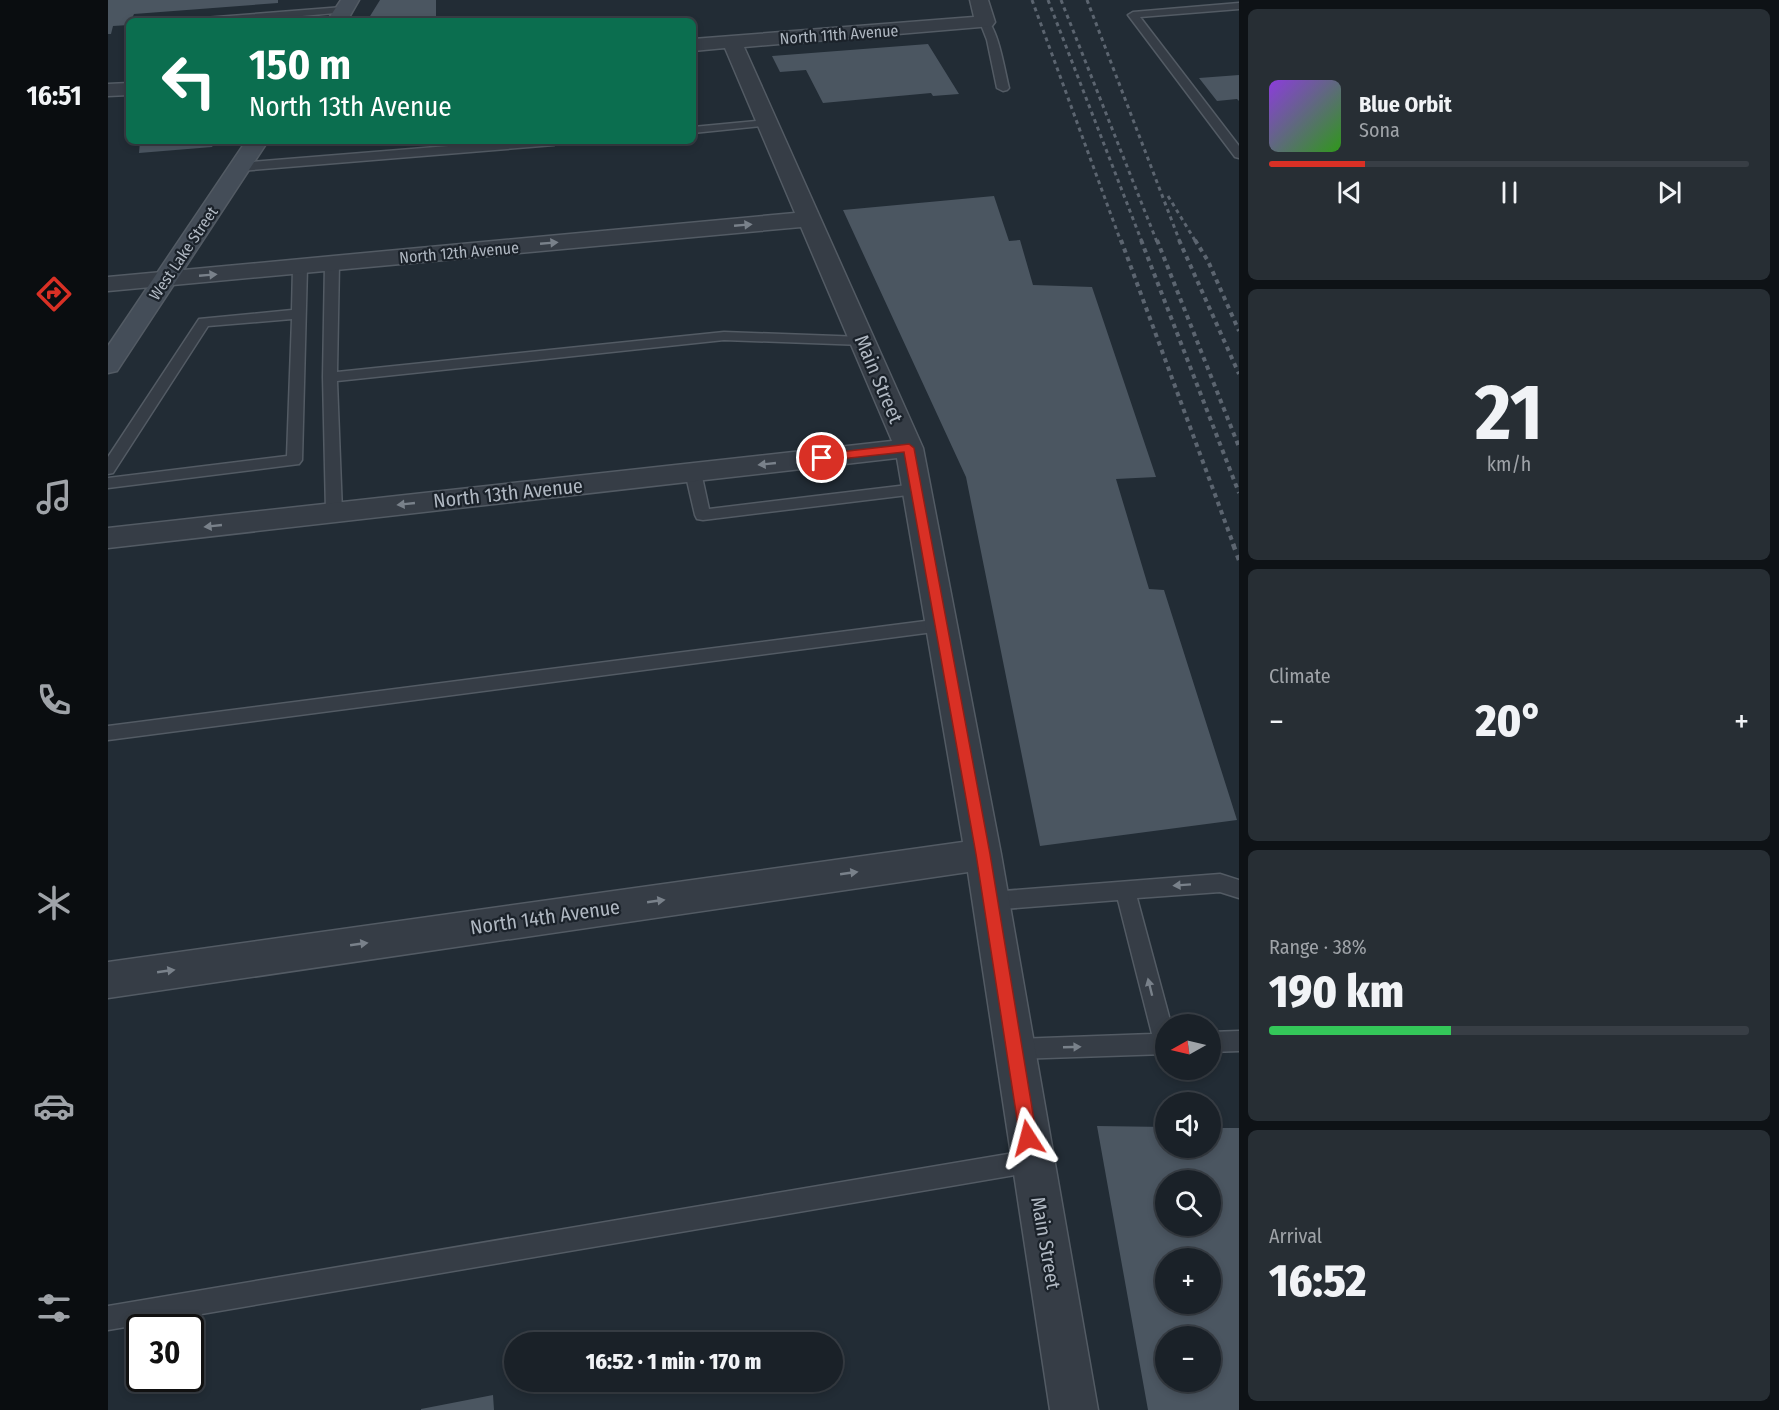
<!DOCTYPE html>
<meta charset="utf-8">
<style>
:root{--surface:#1a2128;--page:#272e34;--text:#f1f3f6;--muted:#9fa3a8;--line:#383e45;--accent:#d93025}
body{margin:0;font-family:"Fira Sans Condensed",sans-serif;background:var(--page);color:var(--text);height:100vh;display:flex;flex-direction:column;font-size:22px;white-space:nowrap}
*{box-sizing:border-box;margin:0}
p{font-size:20px;color:var(--muted)}
.icon{flex:none;width:33px;height:33px;fill:none;stroke:currentColor;stroke-width:2;stroke-linecap:round;stroke-linejoin:round}
.map{position:relative;flex:1;overflow:hidden}
.side{display:flex;flex-direction:column;gap:9px;padding:9px;background:#0e1216;width:540px}
.side>*{flex:none}
.top-card{position:absolute;left:18px;top:18px;width:570px;height:126px;border-radius:9px;box-shadow:0 3px 9px #0003,0 0 0 2px var(--line);background:#0b6e4f;color:#fff;overflow:hidden}
.needle{width:39px;rotate:262deg}
.buttons{position:absolute;left:1047px;top:1014px;display:grid;gap:12px}
.buttons a{display:grid;place-items:center;width:66px;height:66px;border-radius:50%;background:var(--surface);box-shadow:0 3px 9px #0003,0 0 0 2px var(--line);font-size:30px}
.speed{position:absolute;left:18px;top:1314px;display:flex;gap:12px;font-size:30px;font-weight:700;text-align:center}
.speed>*{display:grid;place-content:center;width:78px;height:78px;border-radius:50%;background:var(--surface);box-shadow:0 3px 9px #0003,0 0 0 2px var(--line);line-height:1}
.speed .limit{border:3px solid #111;border-radius:9px;background:#fff;color:#111}
.pin{position:absolute;display:grid;place-items:center;width:51px;height:51px;color:#fff;margin:-26px;border:3px solid #fff;border-radius:50%;box-shadow:0 2px 6px #0007}
.me{position:absolute;width:66px;margin:-33px;rotate:351deg;stroke-linejoin:round;filter:drop-shadow(0 0 4px #0008)}
.turn{display:flex;align-items:center;gap:21px;height:126px;padding:0 24px;font-size:27px}
.turn .icon{width:78px;height:78px;stroke-width:2.5}
.turn b{display:block;font-size:42px;line-height:51px}
.big{font-size:45px;font-weight:800;line-height:1.1}
.side .tile{flex:1;display:flex;flex-direction:column;justify-content:center;gap:9px;min-width:0;padding:0 21px;border-radius:9px;background:var(--page)}
.side .dial{align-items:center;gap:0}
.dial b{font-size:78px;line-height:1}
.song{display:flex;align-items:center;gap:18px}
.cover{width:72px;height:72px;border-radius:9px;background:linear-gradient(135deg,hsl(270 70% 55%),hsl(110 70% 35%))}
.played{height:6px;border-radius:3px;background:linear-gradient(90deg,var(--accent) 20%,var(--line) 20%)}
.keys{display:flex;justify-content:space-around;direction:ltr}
.heat{display:flex;justify-content:space-between;align-items:center;font-size:33px;direction:ltr}
.charge{height:9px;border-radius:4px;background:linear-gradient(90deg,#34c759 38%,var(--line) 0)}
.trip{position:absolute;left:396px;top:1332px;width:339px;height:60px;border-radius:30px;background:var(--surface);box-shadow:0 3px 9px #0003,0 0 0 2px var(--line);font-weight:800;line-height:60px;text-align:center}
main{display:flex;flex:1;min-height:0}
.dock{display:flex;flex-direction:column;width:108px;justify-content:space-around;align-items:center;background:#0a0d10;color:var(--muted)}
.dock .icon{width:42px;height:42px}
.dock .current{color:var(--accent)}
.dock b{font-size:27px;color:var(--text)}
.map>svg:first-child{display:block}
</style>
<main>
<nav class="dock">
<b>16:51</b>
<svg class="icon current" aria-label="directions" viewBox="0 0 24 24"><path d="M12 3l9 9-9 9-9-9zM9 14v-3h6M13 9l2 2-2 2"/></svg>
<svg class="icon" aria-label="music" viewBox="0 0 24 24"><path d="M9 18V5l10-2v13"/><circle cx="6" cy="18" r="3"/><circle cx="16" cy="16" r="3"/></svg>
<svg class="icon" aria-label="phone" viewBox="0 0 24 24"><path d="M5 4h4l2 5-3 2q2 4 5 5l2-3 5 2v4C11 20 4 13 5 4z"/></svg>
<svg class="icon" aria-label="climate" viewBox="0 0 24 24"><path d="M12 3v18M4 7l16 10M4 17L20 7"/></svg>
<svg class="icon" aria-label="car" viewBox="0 0 24 24"><path d="M5 17H2v-5l4-1 3-4h7l3 4 3 1v5h-3M9 17h6M6 11h13"/><circle cx="7" cy="17" r="2"/><circle cx="17" cy="17" r="2"/></svg>
<svg class="icon" aria-label="filters" viewBox="0 0 24 24"><path d="M4 7h16M4 17h16"/><circle cx="9" cy="7" r="2"/><circle cx="15" cy="17" r="2"/></svg>
</nav>
<div class="map">
<svg width="1131" height="1410" viewBox="0 0 1131 1410">
<rect width="100%" height="100%" fill="#222c35"/>
<path fill="#4b5661" fill-rule="evenodd" d="M0,0H170V3L26,14L21,25L5,26L3,34H0Z
M272,0H328V21H259Z
M820,44L851,94L825,96L823,93L715,103L698,70L672,72L664,56Z
M1131,75V101L1129,99L1109,101L1091,78Z
M32,141H108L104,147L31,153Z
M886,196L901,241L912,240L925,285L984,287L1048,477L1008,479L1041,589L1056,590L1129,820L932,846L858,477L735,210Z
M989,1126L1058,1127V1148H1102V1128H1131V1410H1040ZM1058,1180H1102V1226H1058ZM1058,1258H1102V1304H1058ZM1058,1336H1102V1382H1058Z
M385,1395L386,1410H313V1409Z"/>
<g fill="none" stroke-linecap="round" stroke-linejoin="round">
<g stroke="#535b64" stroke-width="3">
<path id="lane" d="M1131,3V9L1032,17L1131,146V158L1127,157L1020,15L1025,12Z
M235,7L239,8V12L136,21H91L96,18Z
M877,19C890,25 897,73 901,88L899,90L895,91L889,88L879,40L872,22Z
M660,120L664,121V125L585,133V127Z
M403,141H452L446,145L132,171L126,167L132,163Z
M224,259L231,263L229,372L616,332L755,337L762,341L755,345L616,340L229,381L234,512L232,516H220L218,512L215,377L217,263Z
M192,263L199,267L194,460L191,464L0,488V478L179,456L184,319L100,326L5,473L0,474V457L91,319L184,310L185,267Z
M585,467L593,472L601,509L808,484L814,485L816,489L814,493L808,494L595,520L589,519L587,515L577,472Z
M833,619L839,621L842,625L839,629L833,631L0,740V726Z
M1112,874L1131,880V898L1112,892L1029,898L1063,1024H1058V1054L906,1059L898,1056L895,1049L898,1042L906,1039L1044,1034L1010,900L883,910L876,907L873,901L876,895L883,892Z
M1131,1031V1051L1102,1052V1032Z
M924,1150L932,1153L936,1161L932,1169L924,1172L0,1330V1306Z"/>
</g>
<g stroke="#535b64" stroke-width="3">
<path id="street" d="M862,0H880L887,22L884,26L636,47L815,448L893,854L990,1410H942L860,872L0,998V962L855,842L789,458L0,548V528L784,441L693,227L0,291V277L687,213L617,48L585,51V39L866,17Z
M21,83V95L0,96V84Z"/>
</g>
<g stroke="#535b64" stroke-width="3">
<path id="secondary" d="M233,0H251L239,21H219Z
M138,141H160L9,371L0,373V346Z"/>
</g>
<use href="#lane" fill="#363d46" fill-rule="evenodd"/>
<use href="#street" fill="#363d46" fill-rule="evenodd"/>
<use href="#secondary" fill="#444d58" fill-rule="evenodd"/>
<path stroke="#5c6570" stroke-width="3" stroke-dasharray="4 4" stroke-linecap="butt" d="M924,0L1013,242
M940,0L1034,242
M953,0L1049,242
M979,0L1072,242
M1060,196L1088,242"/>
<path stroke="#5c6570" stroke-width="4" stroke-dasharray="4.5 4.5" stroke-linecap="butt" d="M1013,240L1126,546
M1033,240L1131,493
M1049,240L1131,447
M1071,240L1131,374
M1087,240L1100,261L1131,331"/>
<path stroke="#5c6570" stroke-width="4.5" stroke-dasharray="6 6" stroke-linecap="butt" d="M1125,544L1131,560"/>
</g>
<defs><path id="oneway-solid" d="M-6-.8H1V-3.2L6.5 0L1 3.2V.8H-6Z" transform="scale(1.5)"/></defs>
<g fill="#79818a">
<use href="#oneway-solid" transform="translate(635 225) rotate(-5)"/>
<use href="#oneway-solid" transform="translate(441 243) rotate(-5)"/>
<use href="#oneway-solid" transform="translate(100 275) rotate(-5)"/>
<use href="#oneway-solid" transform="translate(659 464) rotate(174)"/>
<use href="#oneway-solid" transform="translate(298 504) rotate(174)"/>
<use href="#oneway-solid" transform="translate(105 526) rotate(174)"/>
<use href="#oneway-solid" transform="translate(741 873) rotate(-8)"/>
<use href="#oneway-solid" transform="translate(1074 885) rotate(176)"/>
<use href="#oneway-solid" transform="translate(548 901) rotate(-8)"/>
<use href="#oneway-solid" transform="translate(251 944) rotate(-8)"/>
<use href="#oneway-solid" transform="translate(58 971) rotate(-8)"/>
<use href="#oneway-solid" transform="translate(1042 987) rotate(-104)"/>
<use href="#oneway-solid" transform="translate(964 1047) rotate(-2)"/>
</g>
<path fill="#d93025" stroke="#8d1f18" stroke-width="1.5" d="M801,444L806,448L882,854L929,1138L927,1144L920,1147L914,1144L912,1138L868,854L796,452L714,461L709,458L714,454Z"/>
<g text-anchor="middle" stroke-width="4.5" stroke-linejoin="round" paint-order="stroke">
<g font-size="16" fill="#b0b8c2" stroke="#1b222a">
<text transform="translate(731 34) rotate(-4)" y="6">North 11th Avenue</text>
<text transform="translate(351 252) rotate(-5)" y="6">North 12th Avenue</text>
<text transform="translate(75 253) rotate(-56)" y="6">West Lake Street</text>
</g>
<g font-size="20" fill="#b0b8c2" stroke="#1b222a">
<text transform="translate(771 379) rotate(67)" y="7">Main Street</text>
<text transform="translate(400 493) rotate(-6)" y="7">North 13th Avenue</text>
<text transform="translate(437 917) rotate(-8)" y="7">North 14th Avenue</text>
<text transform="translate(938 1243) rotate(80)" y="7">Main Street</text>
</g>
</g>
</svg>
<div class="buttons">
<a><svg class="needle" viewBox="-14 -14 28 28"><path d="M0-13l5 13h-10z" fill="#e53935"/><path d="M0 13l5-13h-10z" fill="#9fa3a8"/></svg></a>
<a><svg class="icon" aria-label="sound" viewBox="0 0 24 24"><path d="M4 9h4l5-4v14l-5-4H4zM17 9q2 3 0 6"/></svg></a>
<a><svg class="icon" aria-label="search" viewBox="0 0 24 24"><circle cx="10" cy="10" r="6"/><path d="M15 15l6 6"/></svg></a>
<a>+</a>
<a>−</a>
</div>
<div class="speed"><div class="limit">30</div></div>
<div class="pin" style="left:714px;top:458px;background:#d93025"><svg class="icon" aria-label="arrive" viewBox="0 0 24 24"><path d="M6 21V4h12l-3 4 3 4H6"/></svg></div>
<svg class="me" style="left:920px;top:1138px" viewBox="-20 -20 40 40"><path d="M0-17L14 15 0 8-14 15z" fill="#d93025" stroke="#fff" stroke-width="4"/></svg>
<div class="trip">16:52 · 1 min · 170 m</div>
<div class="top-card">
<div class="turn"><svg class="icon" aria-label="left" viewBox="0 0 24 24"><path d="M17 20v-9H6M10 6l-5 5 5 5"/></svg><div><b>150 m</b>North 13th Avenue</div></div>
</div>
</div>
<section class="side">
<div class="tile">
<div class="song"><i class="cover"></i><div><b>Blue Orbit</b><p>Sona</p></div></div>
<div class="played"></div>
<div class="keys"><svg class="icon" aria-label="previous" viewBox="0 0 24 24"><path d="M18 5L8 12l10 7zM5 5v14"/></svg><svg class="icon" aria-label="pause" viewBox="0 0 24 24"><path d="M8 5v14M16 5v14"/></svg><svg class="icon" aria-label="next" viewBox="0 0 24 24"><path d="M6 5l10 7-10 7zM19 5v14"/></svg></div>
</div>
<div class="tile dial"><b>21</b><p>km/h</p></div>
<div class="tile"><p>Climate</p>
<div class="heat"><a>−</a><b class="big">20°</b><a>+</a></div>
</div>
<div class="tile"><p>Range · 38%</p><b class="big">190 km</b><div class="charge"></div></div>
<div class="tile"><p>Arrival</p><b class="big">16:52</b></div>
</section>
</main>
